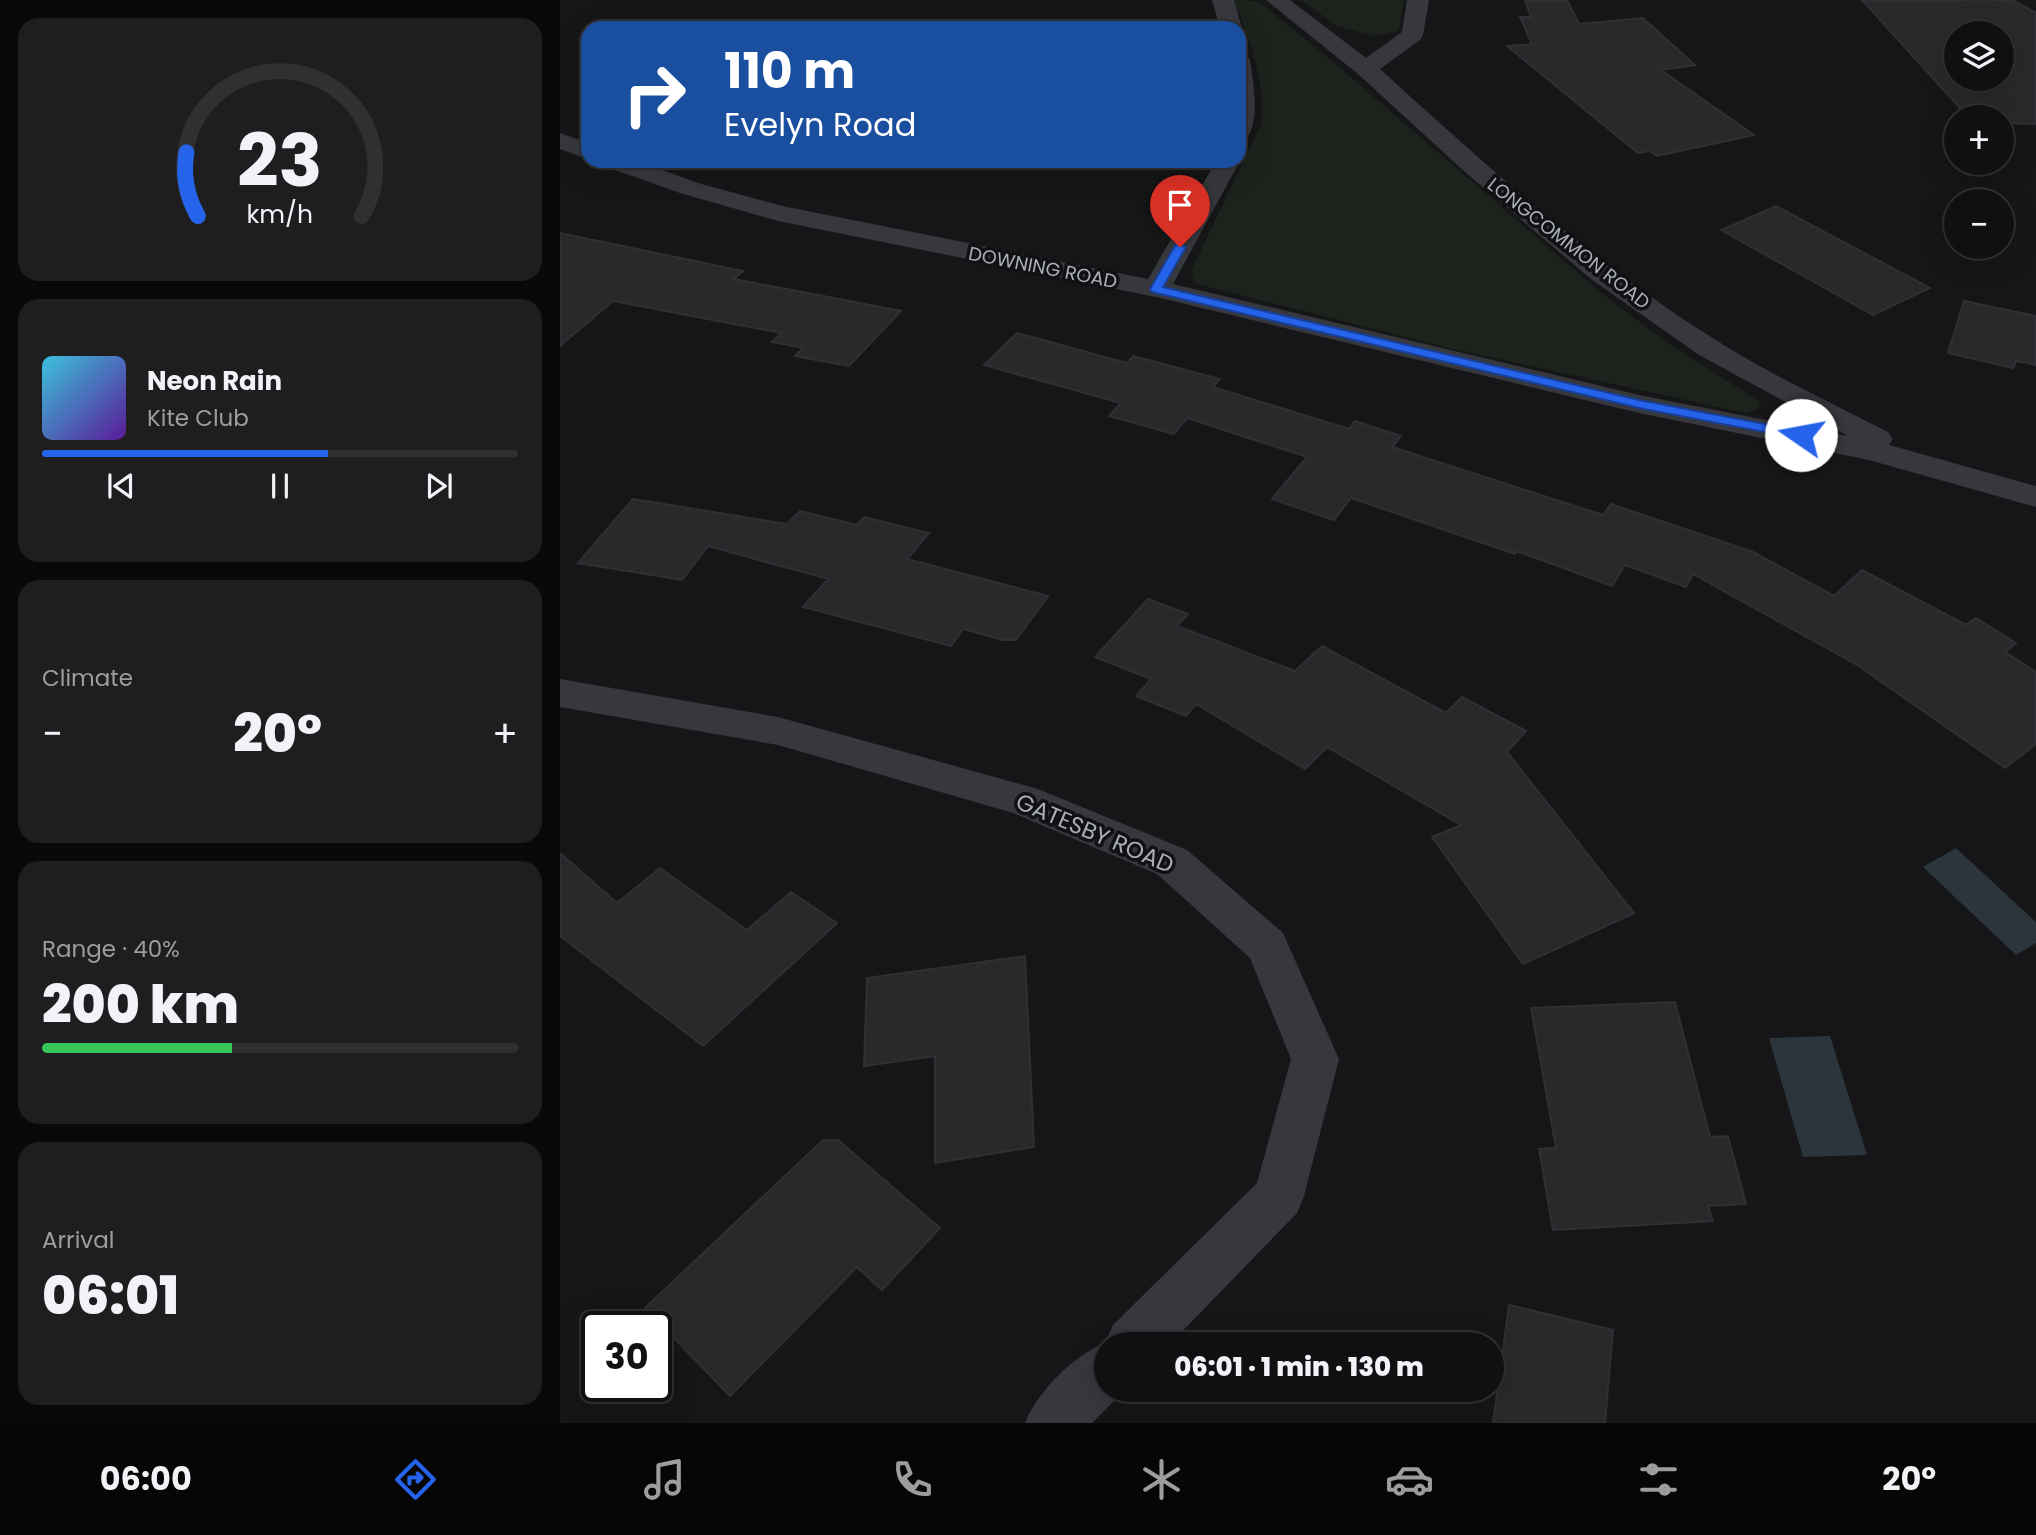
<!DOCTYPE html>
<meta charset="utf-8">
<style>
:root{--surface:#101012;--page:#1e1e20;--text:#f1f3f6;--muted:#9c9d9f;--line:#303032;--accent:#2563eb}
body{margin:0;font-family:Poppins,sans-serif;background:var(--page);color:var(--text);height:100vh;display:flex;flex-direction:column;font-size:26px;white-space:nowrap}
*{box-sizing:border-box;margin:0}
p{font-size:23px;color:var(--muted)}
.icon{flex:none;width:38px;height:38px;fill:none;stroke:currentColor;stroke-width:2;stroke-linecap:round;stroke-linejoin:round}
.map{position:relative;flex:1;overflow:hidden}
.drawer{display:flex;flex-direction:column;gap:18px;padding:18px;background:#09090a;width:560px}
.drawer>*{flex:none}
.top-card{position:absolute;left:21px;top:21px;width:665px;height:147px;border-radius:21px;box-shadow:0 7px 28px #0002,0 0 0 2px var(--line);background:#1a4fa0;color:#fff;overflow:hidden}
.controls{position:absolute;left:1384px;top:21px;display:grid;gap:14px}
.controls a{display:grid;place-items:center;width:70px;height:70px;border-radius:50%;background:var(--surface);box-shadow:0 7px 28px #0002,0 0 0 2px var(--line);font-size:35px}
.speed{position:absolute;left:21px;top:1311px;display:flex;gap:14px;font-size:35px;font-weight:700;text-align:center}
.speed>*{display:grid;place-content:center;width:91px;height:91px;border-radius:50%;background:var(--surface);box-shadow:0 7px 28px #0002,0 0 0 2px var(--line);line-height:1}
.speed .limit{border:4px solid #111;border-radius:10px;background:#fff;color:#111}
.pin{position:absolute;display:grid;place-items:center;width:60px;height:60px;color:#fff;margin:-72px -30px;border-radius:50% 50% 50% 0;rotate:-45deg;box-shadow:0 0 7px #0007}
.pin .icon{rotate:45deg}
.me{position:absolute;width:77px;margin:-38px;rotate:282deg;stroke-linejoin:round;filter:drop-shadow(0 0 5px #0008)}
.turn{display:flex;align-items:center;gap:24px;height:147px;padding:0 28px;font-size:32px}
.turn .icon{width:91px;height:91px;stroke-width:2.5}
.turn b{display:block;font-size:49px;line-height:60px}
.big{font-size:52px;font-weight:800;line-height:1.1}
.drawer .widget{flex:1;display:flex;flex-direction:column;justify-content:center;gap:10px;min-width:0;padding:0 24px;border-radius:21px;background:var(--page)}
.drawer .dial{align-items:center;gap:0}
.dial svg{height:182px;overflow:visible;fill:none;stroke:var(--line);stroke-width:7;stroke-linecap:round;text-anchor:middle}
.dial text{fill:var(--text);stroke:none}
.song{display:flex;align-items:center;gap:21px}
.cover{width:84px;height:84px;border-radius:10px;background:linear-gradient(135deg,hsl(190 70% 55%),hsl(270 70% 35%))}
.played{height:7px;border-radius:4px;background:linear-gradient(90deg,var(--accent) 60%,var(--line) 60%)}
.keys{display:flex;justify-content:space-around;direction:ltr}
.heat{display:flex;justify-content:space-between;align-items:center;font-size:38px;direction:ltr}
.charge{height:10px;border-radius:5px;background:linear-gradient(90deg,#34c759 40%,var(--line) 0)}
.trip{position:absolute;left:534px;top:1332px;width:410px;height:70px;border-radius:35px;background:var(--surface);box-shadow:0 7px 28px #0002,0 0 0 2px var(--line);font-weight:800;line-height:70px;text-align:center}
.menu{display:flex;height:112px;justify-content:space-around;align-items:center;background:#060607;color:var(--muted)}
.menu .icon{width:49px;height:49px}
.menu .selected{color:var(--accent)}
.menu b{font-size:32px;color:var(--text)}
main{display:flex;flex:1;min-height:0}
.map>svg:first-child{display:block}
</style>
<main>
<section class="drawer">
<div class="widget dial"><svg viewBox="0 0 100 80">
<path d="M14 69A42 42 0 1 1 86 69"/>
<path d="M14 69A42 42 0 0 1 9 41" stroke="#2563eb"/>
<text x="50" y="56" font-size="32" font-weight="700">23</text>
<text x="50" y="72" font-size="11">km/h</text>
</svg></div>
<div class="widget">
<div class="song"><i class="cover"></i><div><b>Neon Rain</b><p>Kite Club</p></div></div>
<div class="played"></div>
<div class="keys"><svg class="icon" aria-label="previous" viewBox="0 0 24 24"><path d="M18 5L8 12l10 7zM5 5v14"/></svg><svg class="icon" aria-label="pause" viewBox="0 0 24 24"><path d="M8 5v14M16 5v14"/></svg><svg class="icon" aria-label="next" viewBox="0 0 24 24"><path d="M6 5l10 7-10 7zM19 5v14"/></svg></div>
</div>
<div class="widget"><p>Climate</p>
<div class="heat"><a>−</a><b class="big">20°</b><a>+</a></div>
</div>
<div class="widget"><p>Range · 40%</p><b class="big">200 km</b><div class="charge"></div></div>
<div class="widget"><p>Arrival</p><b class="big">06:01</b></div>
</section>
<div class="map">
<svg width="1476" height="1423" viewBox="0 0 1476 1423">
<rect width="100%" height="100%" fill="#161618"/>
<path fill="#1c231d" d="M674,0L698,1L765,55L1041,293L1109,344L1199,401L1200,408L1186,413L889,348L637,284L633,280L632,269L701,125C706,81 690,40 674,0Z
M741,0H844L839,28L836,32L813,36L777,26Z"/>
<path fill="#2c353c" d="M1396,848L1476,922V943L1456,955L1363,867Z
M1270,1036L1307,1155L1243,1157L1209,1038Z"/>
<path fill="#29292c" stroke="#303034" stroke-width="2" fill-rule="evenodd" d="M965,0H1007L1019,24L1083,18L1135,65L1101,70L1194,135L1097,156L1090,151L1078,153L947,46L972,44L960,17H971Z
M1302,0H1453L1476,13V124L1442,123V117H1408ZM1396,33H1442V79H1396Z
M1216,206L1370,288L1313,315L1161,230Z
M0,233L183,271L174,279L341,311L289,366L235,356L243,348L212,342L221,333L53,301L0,346Z
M1404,301L1476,316V365L1456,361L1453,368L1388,353Z
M457,333L567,363L573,356L660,379L653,387L789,429L795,421L841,436L832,447L1043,515L1051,504L1193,552L1274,596L1302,570L1406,625L1416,618L1456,643L1445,652L1476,672V744L1445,768L1297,665L1133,574L1126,587L1065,565L1052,586L957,551L955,554L791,498L774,520L712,499L747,457L627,418L614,434L549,416L561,403L424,365Z
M73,499L227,524L240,511L297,525L304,517L369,533L347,559L488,596L456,640H443L403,629L391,646L243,607L268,579L148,546L122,580L18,563Z
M588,599L628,614L617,626L735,671L762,646L886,713L902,697L966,731L947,752L1074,913L963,964L872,837L901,825L767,747L745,769L636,704L626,716L576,696L591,679L535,657Z
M0,853L57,903L100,868L187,930L231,892L277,923L143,1046L0,936Z
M465,956L474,1147L375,1163V1056L304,1066L307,978Z
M1115,1002L1150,1137L1168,1136L1186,1204L1148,1206L1153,1221L993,1230L979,1149L996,1148L971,1008Z
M263,1140H278L380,1228L322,1290L297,1267L170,1396L85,1308Z
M949,1305L1053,1330L1045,1423H933Z"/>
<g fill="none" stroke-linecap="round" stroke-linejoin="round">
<path fill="#37383d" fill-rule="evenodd" d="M652,0H674L682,28L679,32V28H660Z
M706,0H730L806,58L842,32L847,0H869L863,35L860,40L820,69C927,166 1036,266 1159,342C1213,376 1272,403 1328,432L1333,439L1329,445L1476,486V507L1309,460L1079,413L596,297L218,221L120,193L44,166L41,161H77L138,183L222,206L588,279L656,161H679V159L680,161L613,284L1079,395L1288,436L1139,355L1031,279L905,172L798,74Z
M679,53L687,55L690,60C693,80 700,119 688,136L679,138Z
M0,133L28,143V159L0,149Z
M0,679L218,717L478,789L627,850L723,933L779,1059L744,1196L737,1213L610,1344H546V1390H565L532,1423H465C478,1391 513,1356 545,1343L553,1325L697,1183L731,1059L690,958L597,874L453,813L218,745L0,707Z"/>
</g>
<path fill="#2563eb" stroke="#184099" stroke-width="2" d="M616,244L626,247L603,287L1079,400L1241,431L1247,435L1241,439L1079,408L592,292L590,289Z"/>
<g text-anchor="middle" stroke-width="7" stroke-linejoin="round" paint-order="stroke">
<g font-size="19" fill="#a8adb8" stroke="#111113">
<text transform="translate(1009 243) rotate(38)" y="7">LONGCOMMON ROAD</text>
<text transform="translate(483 267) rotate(11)" y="7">DOWNING ROAD</text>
</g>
<g font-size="23" fill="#a8adb8" stroke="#111113">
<text transform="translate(535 833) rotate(23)" y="8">GATESBY ROAD</text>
</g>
</g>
</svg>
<div class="controls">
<a><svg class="icon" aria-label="layers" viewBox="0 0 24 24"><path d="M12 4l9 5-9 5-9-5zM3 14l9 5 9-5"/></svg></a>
<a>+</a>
<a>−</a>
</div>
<div class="speed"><div class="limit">30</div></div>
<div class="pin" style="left:620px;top:247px;background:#d93025"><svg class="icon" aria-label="arrive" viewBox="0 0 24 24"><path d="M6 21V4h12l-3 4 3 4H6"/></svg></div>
<svg class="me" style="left:1241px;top:435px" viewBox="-20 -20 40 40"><circle r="19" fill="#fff"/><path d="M0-13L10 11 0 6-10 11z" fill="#2563eb"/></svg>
<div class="trip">06:01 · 1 min · 130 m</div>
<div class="top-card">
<div class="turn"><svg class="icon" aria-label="right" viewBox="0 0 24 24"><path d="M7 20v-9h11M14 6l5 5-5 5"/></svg><div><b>110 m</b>Evelyn Road</div></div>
</div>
</div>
</main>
<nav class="menu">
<b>06:00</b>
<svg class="icon selected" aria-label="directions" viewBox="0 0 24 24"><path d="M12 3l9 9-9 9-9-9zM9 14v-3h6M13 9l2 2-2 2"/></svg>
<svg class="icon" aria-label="music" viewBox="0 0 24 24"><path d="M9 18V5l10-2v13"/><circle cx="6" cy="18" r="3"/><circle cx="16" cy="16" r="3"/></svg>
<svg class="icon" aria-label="phone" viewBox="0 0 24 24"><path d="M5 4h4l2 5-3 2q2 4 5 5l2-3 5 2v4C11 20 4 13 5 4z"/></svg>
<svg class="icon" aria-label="climate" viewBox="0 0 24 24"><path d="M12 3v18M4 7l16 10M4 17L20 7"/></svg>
<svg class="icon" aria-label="car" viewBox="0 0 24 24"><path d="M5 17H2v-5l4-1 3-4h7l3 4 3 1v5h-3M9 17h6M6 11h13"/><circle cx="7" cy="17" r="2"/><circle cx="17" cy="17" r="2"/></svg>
<svg class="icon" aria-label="filters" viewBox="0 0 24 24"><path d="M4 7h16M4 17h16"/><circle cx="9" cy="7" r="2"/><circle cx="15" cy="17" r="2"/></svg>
<b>20°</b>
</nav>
